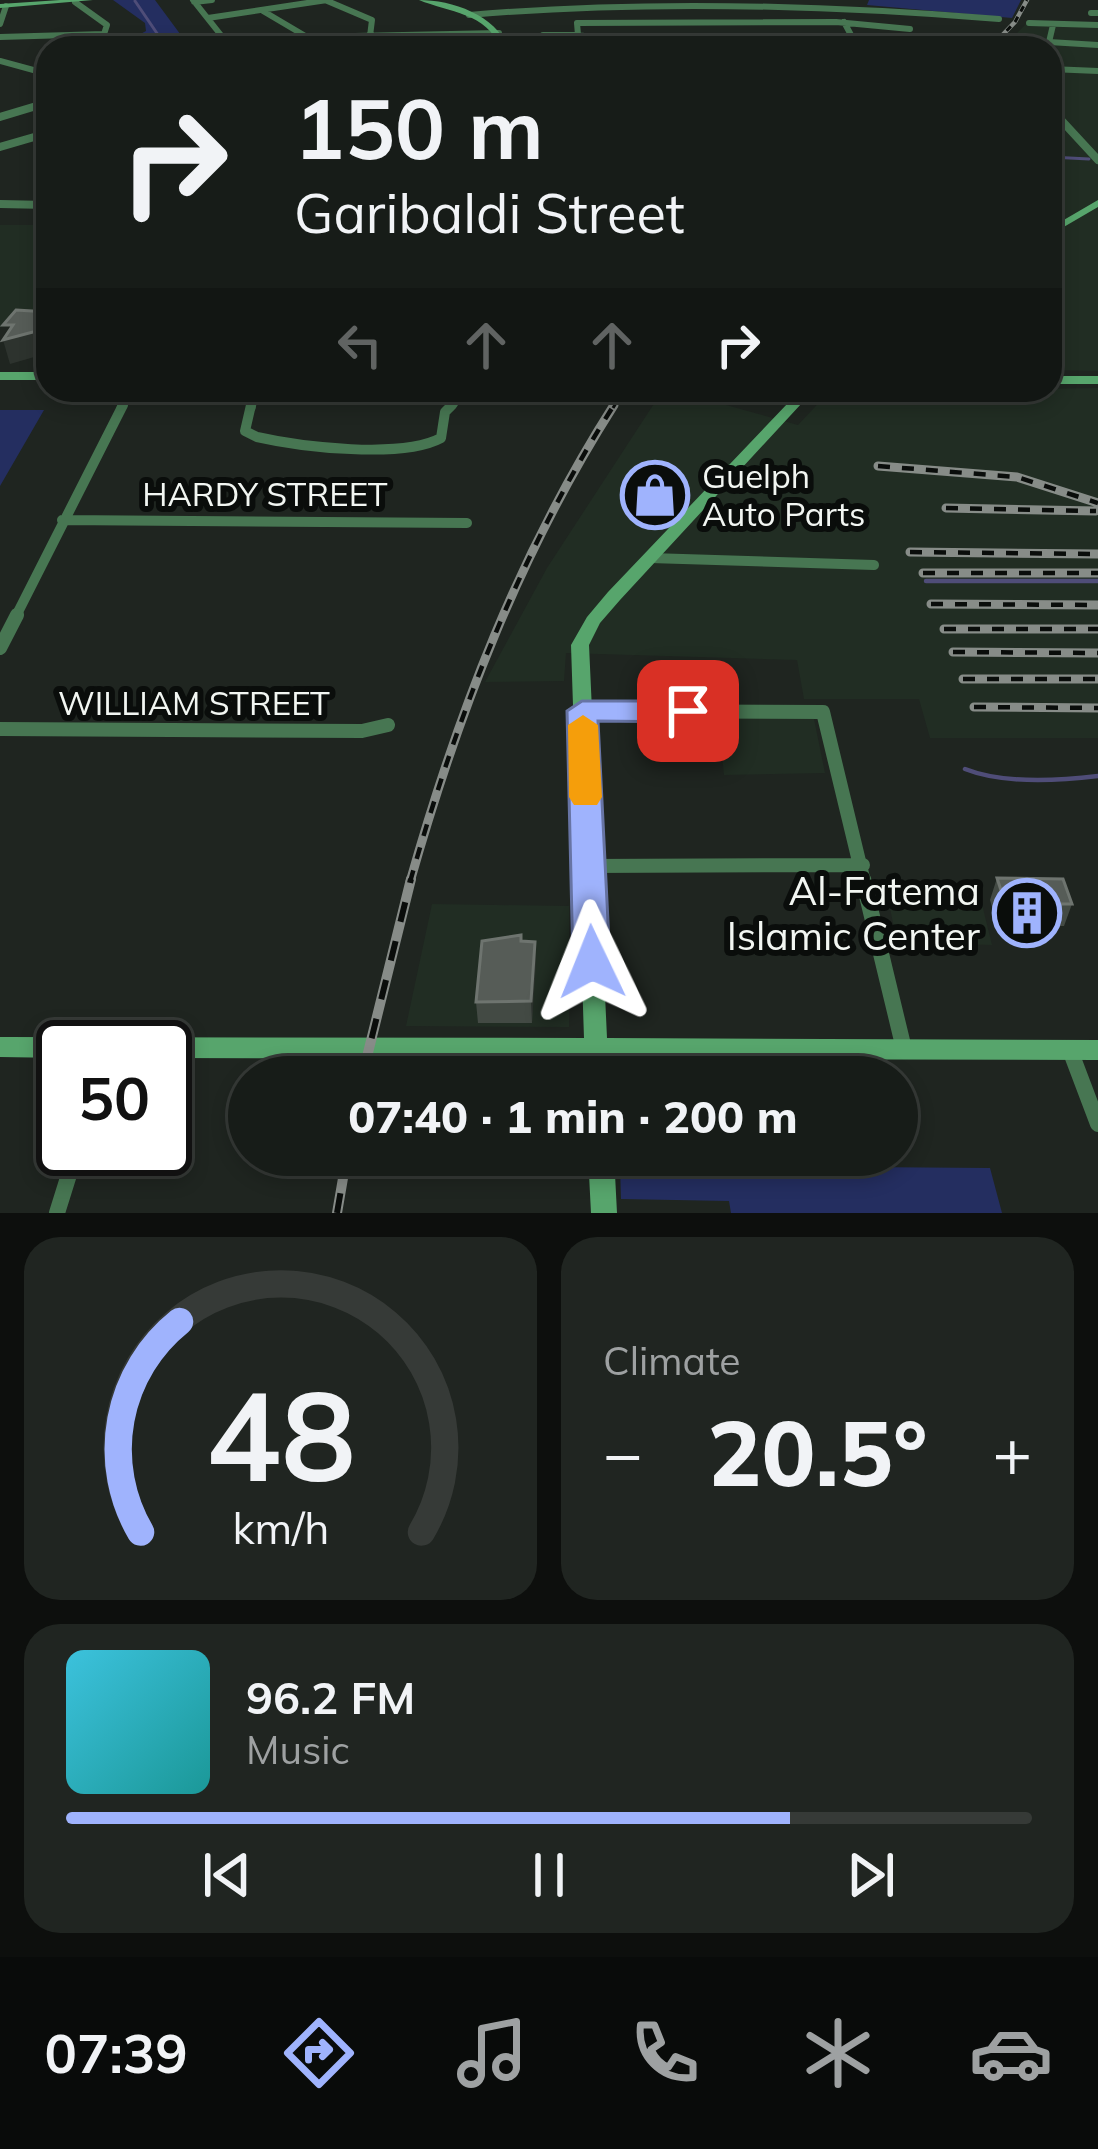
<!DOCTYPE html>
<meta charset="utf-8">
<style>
:root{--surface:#171c18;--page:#202521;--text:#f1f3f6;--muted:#9ea1a2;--line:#363a37;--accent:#9fb3fd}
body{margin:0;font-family:Mulish,sans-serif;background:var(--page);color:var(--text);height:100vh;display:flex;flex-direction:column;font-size:45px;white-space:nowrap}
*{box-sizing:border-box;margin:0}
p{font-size:39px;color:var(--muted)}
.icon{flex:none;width:66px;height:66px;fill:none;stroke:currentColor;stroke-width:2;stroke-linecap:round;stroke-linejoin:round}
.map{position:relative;height:1213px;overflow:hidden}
.panel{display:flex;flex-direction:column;gap:24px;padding:24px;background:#0d0f0d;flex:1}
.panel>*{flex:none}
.hud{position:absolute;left:36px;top:36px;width:1026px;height:366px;border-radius:36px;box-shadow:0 6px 18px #0003,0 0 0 3px var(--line);background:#171c18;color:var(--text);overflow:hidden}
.speed{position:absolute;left:36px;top:1020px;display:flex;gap:24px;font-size:60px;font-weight:700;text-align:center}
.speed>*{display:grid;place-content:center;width:156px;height:156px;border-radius:50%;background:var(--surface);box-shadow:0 6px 18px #0003,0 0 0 3px var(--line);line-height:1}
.speed .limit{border:6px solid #111;border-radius:18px;background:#fff;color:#111}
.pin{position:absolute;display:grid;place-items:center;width:102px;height:102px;color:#fff;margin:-51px;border-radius:24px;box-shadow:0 6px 18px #0006}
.me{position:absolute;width:132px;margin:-66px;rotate:358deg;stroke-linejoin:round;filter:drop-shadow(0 0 9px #0008)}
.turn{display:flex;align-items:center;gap:42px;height:252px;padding:0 60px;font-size:54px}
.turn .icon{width:156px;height:156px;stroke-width:2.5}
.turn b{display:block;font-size:84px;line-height:102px}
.lanes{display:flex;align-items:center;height:114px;padding:0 60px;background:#0003;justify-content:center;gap:60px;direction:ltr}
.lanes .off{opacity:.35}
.big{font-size:90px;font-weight:800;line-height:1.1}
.panel .widget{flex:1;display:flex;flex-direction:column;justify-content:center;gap:18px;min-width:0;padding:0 42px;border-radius:36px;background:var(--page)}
.panel .dial{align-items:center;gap:0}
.dial svg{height:312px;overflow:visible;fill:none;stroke:var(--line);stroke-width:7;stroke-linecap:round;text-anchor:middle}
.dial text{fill:var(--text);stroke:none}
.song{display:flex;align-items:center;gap:36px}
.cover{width:144px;height:144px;border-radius:18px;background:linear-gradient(135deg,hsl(190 70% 55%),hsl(180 70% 35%))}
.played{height:12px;border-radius:6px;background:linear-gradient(90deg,var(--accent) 75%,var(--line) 75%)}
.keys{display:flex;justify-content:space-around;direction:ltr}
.heat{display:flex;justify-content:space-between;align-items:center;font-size:66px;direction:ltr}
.panel .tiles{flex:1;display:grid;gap:24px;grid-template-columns:1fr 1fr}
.widget:last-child{grid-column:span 2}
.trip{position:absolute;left:228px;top:1056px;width:690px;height:120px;border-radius:60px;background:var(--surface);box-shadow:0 6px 18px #0003,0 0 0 3px var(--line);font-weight:800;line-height:120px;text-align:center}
.dock{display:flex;height:192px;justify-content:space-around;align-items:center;background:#090b0a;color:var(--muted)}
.dock .icon{width:84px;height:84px}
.dock .current{color:var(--accent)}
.dock b{font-size:54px;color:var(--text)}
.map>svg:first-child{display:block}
</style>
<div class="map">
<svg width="1098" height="1213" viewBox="0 0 1098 1213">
<rect width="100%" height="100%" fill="#1f2520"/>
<path fill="#212d23" d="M1027,23H1098V371L1050,370V48H1002Z
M0,225H48V324L0,327Z
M1098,388V738H930L919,699H804L797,660L566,653L564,681L485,682L547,568L659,396L733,395L726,405L798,425L829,392Z
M718,718L814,719L825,773L724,775Z
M886,889L979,892L992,945L897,942Z
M432,904L569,906V1027L406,1026Z"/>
<path fill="#242e60" d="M113,0H155L186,42L185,48L126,46L101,37H135L146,31L145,23Z
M869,0H1021L1012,18L867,5Z
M0,410H44L0,486Z
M620,1165L990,1168L1002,1213H731L729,1201L621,1199Z"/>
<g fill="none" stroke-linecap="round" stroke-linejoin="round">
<path stroke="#4f4d78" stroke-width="3" d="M135,1L167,48
M1050,157L1089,159"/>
<path stroke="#4f4d78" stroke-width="4.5" d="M926,581H1098
M965,769C1003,784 1057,781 1098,776"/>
<path stroke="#477652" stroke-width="6" d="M193,0L224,39L221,48
M325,0L372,20L370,36
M194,2L212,0
M263,11L307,37L499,33
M1091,13H1098
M469,15C642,0 825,5 999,19
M208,18L327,0
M844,22L858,48
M1029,23L1098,25
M0,24L6,6
M1053,25L1049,42L1098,45
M543,35H578
M0,37L104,34L107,25L75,2
M774,37L584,36L578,35L577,23L836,22L910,29
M0,61L48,74
M1050,69L1098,71
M33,107L48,103"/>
<path stroke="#477652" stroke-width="8" d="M1050,108L1098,160
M0,117L43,104
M0,147L48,133
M0,204L48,205"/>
<path stroke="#477652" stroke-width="9" d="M121,408L130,390
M251,408L255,390
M449,408L454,403"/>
<path stroke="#477652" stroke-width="10" d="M251,405L245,431L257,437C301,447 402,459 441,438L445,412L452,405
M62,520L467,523
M650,558L874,565
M15,618L123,405"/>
<path stroke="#477652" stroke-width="14" d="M0,648L17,615
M582,711L823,712L864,882
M0,729L362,731L388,725
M588,866L863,865"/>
<path stroke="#477652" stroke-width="16" d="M863,879L904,1049
M1070,1050L1098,1124
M57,1213L77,1149"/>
<path fill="#57a56c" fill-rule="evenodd" d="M60,0H93L0,8V4Z
M419,0C452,0 496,15 508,48H500C488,13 448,12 419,0Z
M1098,200V207L1050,235V228Z
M0,372H48V380H0Z
M1050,376H1098V384H1050Z
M775,390H789L795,396L801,390H814L620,600L600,623L589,645L607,1038L1098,1040V1060L608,1059L609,1077H585L584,1059L165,1058V1047H63V1058L0,1057V1037L584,1038L571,645L587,617L608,592L788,403Z
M588,1155H614L617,1213H591Z"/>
<g stroke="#878c88" stroke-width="4.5">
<path id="rail-far2" d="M990,48L1015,22L1027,0
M613,408L624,390"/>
</g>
<g stroke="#878c88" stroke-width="9">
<path id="rail-far1" d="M878,466L1017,477L1098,503
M946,508L1096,511
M910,552L1098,554
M923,573H1098
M931,604L1098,605
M944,629H1098
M953,652L1098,653
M963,679H1098
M974,707L1098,708
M410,882C458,713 519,554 614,405"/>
</g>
<g stroke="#878c88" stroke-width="10">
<path id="rail" d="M362,1077L411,879
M337,1213L347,1155"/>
</g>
<use href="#rail-far2" stroke="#0a0d0b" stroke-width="3" stroke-dasharray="6" stroke-linecap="butt"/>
<use href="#rail-far1" stroke="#0a0d0b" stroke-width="4.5" stroke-dasharray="12" stroke-linecap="butt"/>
<use href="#rail" stroke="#0a0d0b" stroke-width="6" stroke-dasharray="20" stroke-linecap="butt"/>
</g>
<path fill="#434a44" d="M997,878L1072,904L1064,926H1056L1052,937H1001L990,900Z
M521,941L535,942L532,1023H478L476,1002Z"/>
<path fill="#2d332e" d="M48,328V353L10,364L3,340Z
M535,942L536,963L532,1023L531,1001Z"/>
<path fill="#565c57" stroke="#6e746f" stroke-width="3" d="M16,310L48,312V328L3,340L13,325H3Z
M997,878L1063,879L1072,904H1055L1060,915H1009Z
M521,935V941L535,942L531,1001L476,1002L482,941Z"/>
<path fill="#9fb3fd" stroke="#6774a4" stroke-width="3" d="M582,701H688L703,711L688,722L598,721L610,962L605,973L592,978L579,973L573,962L567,711Z"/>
<path fill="#f59e0b" d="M583,715L598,725L602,797L597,805H574L569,797L568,725Z"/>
<defs>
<g id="shop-ring" transform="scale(3.45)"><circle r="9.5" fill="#0a0d0b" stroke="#9fb3fd" stroke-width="1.5"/><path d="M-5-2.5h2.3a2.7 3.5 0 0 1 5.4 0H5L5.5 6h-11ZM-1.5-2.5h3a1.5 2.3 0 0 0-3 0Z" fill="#9fb3fd"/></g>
<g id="building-ring" transform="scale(3.45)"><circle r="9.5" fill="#0a0d0b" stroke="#9fb3fd" stroke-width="1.5"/><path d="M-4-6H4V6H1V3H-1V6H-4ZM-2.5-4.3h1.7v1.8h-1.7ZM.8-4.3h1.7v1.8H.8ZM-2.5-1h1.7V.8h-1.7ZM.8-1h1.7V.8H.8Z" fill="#9fb3fd"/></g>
</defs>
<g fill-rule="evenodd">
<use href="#shop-ring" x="655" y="495"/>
<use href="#building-ring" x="1027" y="913"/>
</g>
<g text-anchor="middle" stroke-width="12" stroke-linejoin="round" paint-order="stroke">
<g font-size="33" fill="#f2f6f2" stroke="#0a0d0b" text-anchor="start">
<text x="702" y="488">Guelph<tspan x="702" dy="38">Auto Parts</tspan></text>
</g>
<g font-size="33" fill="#f2f6f2" stroke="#0a0d0b">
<text x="265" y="506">HARDY STREET</text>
<text x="194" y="715">WILLIAM STREET</text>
</g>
<g font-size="39" fill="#f2f6f2" stroke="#0a0d0b" text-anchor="end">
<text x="980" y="905">Al-Fatema<tspan x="980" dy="45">Islamic Center</tspan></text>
</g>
</g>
</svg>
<div class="speed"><div class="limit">50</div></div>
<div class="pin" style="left:688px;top:711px;background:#d93025"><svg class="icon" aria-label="arrive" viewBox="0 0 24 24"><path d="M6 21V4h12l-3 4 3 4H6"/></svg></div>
<svg class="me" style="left:592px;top:962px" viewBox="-20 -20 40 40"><path d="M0-17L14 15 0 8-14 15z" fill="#9fb3fd" stroke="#fff" stroke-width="4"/></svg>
<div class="trip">07:40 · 1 min · 200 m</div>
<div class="hud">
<div class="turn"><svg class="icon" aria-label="right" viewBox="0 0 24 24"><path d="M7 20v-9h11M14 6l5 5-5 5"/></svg><div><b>150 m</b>Garibaldi Street</div></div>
<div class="lanes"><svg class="icon off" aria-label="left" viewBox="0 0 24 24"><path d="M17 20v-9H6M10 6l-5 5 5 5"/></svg><svg class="icon off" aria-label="ahead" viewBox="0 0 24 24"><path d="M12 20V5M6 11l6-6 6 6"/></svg><svg class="icon off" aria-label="ahead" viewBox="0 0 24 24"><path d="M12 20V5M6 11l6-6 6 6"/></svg><svg class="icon" aria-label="right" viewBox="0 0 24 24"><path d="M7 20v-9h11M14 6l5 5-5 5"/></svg></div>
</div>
</div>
<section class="panel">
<div class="tiles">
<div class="widget dial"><svg viewBox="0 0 100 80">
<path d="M14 69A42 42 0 1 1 86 69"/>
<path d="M14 69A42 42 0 0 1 24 15" stroke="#9fb3fd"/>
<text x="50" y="56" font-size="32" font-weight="700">48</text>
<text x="50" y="72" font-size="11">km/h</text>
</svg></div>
<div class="widget"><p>Climate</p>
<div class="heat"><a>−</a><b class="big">20.5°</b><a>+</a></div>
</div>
<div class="widget">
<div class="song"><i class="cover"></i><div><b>96.2 FM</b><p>Music</p></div></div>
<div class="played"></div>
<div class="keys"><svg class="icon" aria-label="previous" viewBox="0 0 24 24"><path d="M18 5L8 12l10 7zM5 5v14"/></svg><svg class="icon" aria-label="pause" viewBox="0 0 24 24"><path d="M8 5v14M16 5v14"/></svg><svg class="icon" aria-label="next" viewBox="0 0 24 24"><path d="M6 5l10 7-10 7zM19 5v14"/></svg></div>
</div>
</div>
</section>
<nav class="dock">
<b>07:39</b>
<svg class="icon current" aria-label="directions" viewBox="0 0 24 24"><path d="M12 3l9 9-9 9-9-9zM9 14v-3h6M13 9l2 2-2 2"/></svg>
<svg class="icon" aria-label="music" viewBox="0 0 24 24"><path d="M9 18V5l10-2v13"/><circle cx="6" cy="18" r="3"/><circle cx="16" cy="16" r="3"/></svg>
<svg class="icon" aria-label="phone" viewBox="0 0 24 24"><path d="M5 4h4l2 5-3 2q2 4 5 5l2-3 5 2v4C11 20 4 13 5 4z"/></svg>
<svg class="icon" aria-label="climate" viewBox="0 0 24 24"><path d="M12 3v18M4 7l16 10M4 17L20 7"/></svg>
<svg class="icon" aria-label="car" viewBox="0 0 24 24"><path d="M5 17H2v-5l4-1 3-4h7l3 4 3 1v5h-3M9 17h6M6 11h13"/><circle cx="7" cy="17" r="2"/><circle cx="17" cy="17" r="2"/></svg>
</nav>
